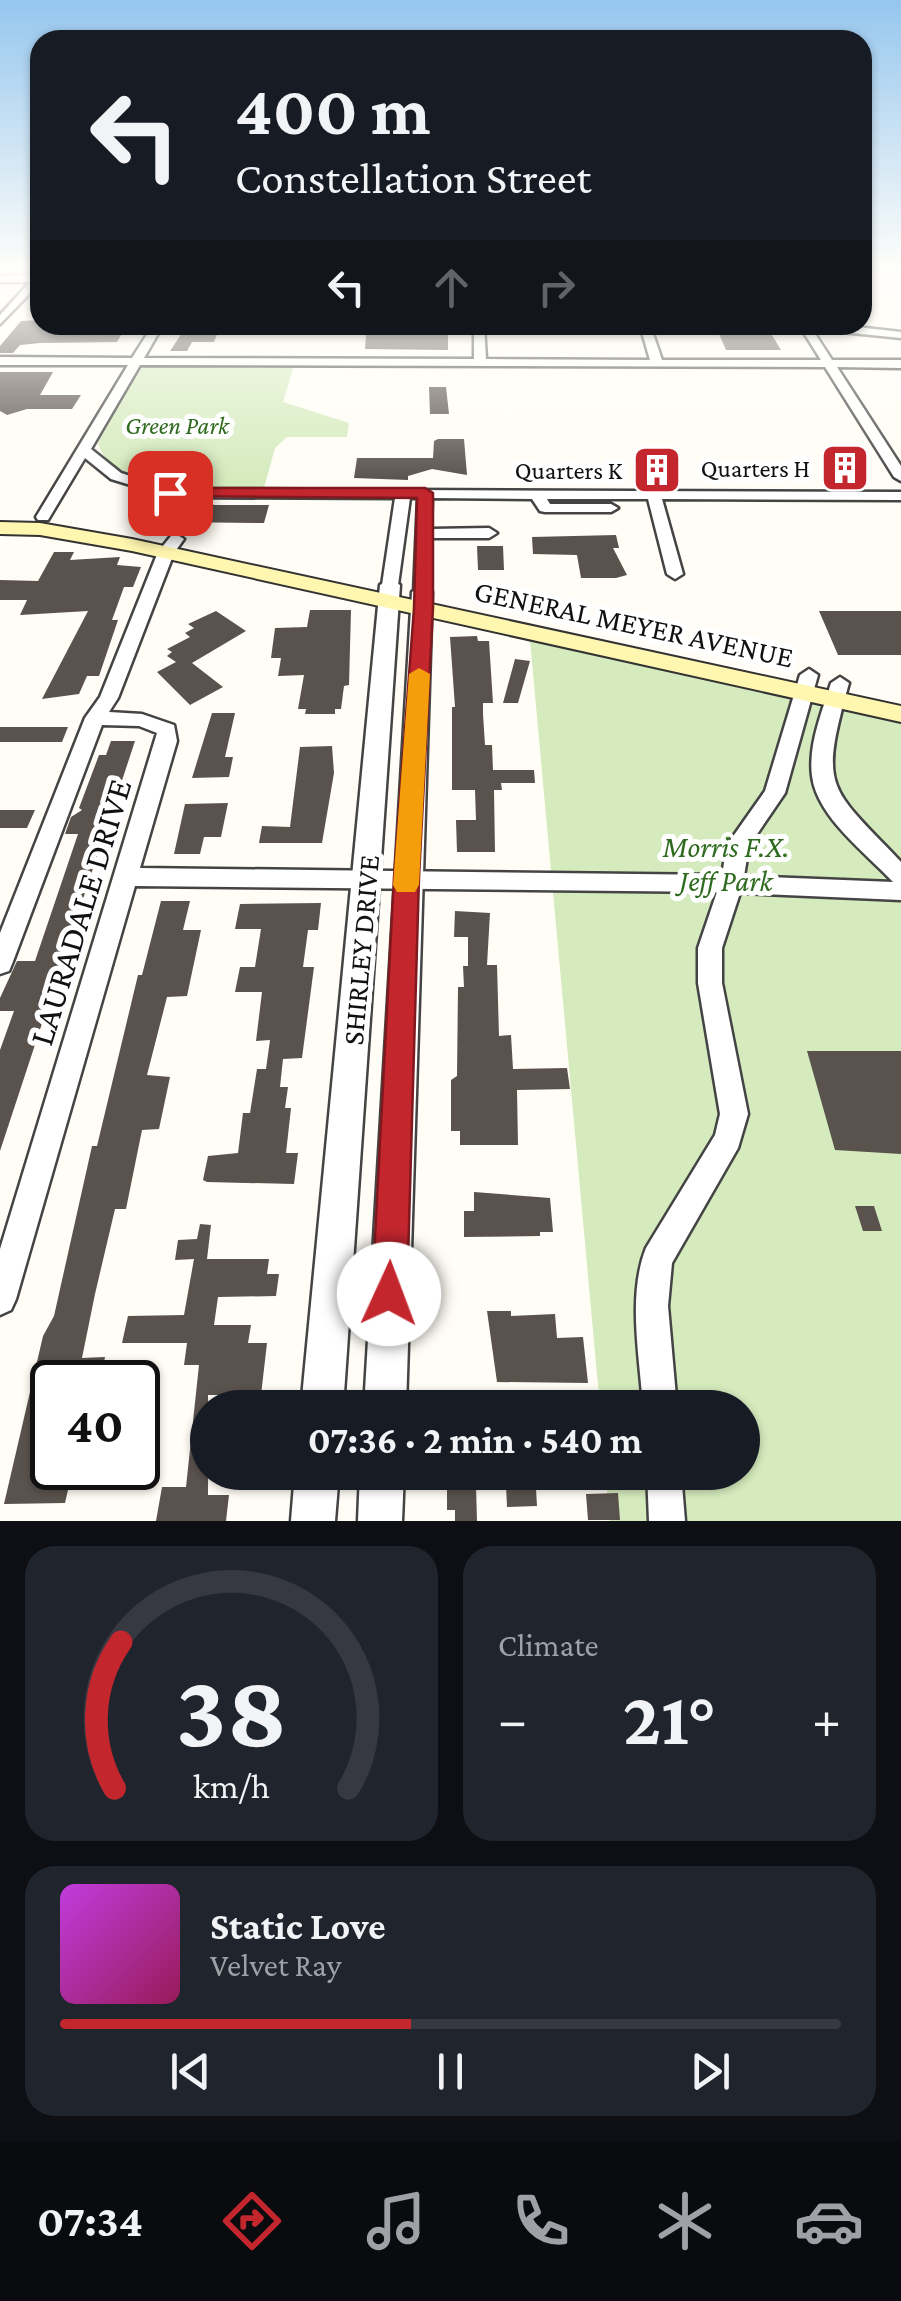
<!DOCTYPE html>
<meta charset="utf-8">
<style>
:root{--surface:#171b24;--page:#20242c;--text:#f1f3f6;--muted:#9ea1a6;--line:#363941;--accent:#c4262e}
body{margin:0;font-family:"Crimson Pro",serif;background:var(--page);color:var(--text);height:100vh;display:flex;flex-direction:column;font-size:38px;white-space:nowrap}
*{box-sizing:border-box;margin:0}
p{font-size:32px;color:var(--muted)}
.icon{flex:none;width:55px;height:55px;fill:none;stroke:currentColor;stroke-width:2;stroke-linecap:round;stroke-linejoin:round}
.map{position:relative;height:1521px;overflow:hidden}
.side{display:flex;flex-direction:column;gap:25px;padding:25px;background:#0d0f14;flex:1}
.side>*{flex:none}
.hud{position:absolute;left:30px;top:30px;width:842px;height:305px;border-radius:30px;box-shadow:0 2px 8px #0004;background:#171b24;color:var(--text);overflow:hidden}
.speed{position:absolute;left:30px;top:1360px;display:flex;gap:20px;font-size:50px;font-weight:700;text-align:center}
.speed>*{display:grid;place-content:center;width:130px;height:130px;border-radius:50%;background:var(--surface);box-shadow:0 2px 8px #0004;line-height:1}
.speed .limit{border:5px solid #111;border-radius:15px;background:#fff;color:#111}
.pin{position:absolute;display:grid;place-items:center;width:85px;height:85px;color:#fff;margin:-42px;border-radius:20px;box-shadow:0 5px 15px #0006}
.me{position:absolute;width:110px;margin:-55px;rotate:2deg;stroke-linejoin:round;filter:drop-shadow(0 0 8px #0008)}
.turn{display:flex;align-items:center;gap:35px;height:210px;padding:0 40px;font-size:45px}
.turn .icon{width:130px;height:130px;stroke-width:2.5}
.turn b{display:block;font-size:70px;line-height:85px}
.lanes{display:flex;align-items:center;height:95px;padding:0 40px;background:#0003;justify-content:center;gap:50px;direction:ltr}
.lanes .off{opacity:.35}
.big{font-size:75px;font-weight:700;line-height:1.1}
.side .widget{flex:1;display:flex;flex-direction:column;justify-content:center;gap:15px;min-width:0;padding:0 35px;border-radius:30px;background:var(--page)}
.side .dial{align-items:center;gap:0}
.dial svg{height:260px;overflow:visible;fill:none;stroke:var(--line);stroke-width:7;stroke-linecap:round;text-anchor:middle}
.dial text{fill:var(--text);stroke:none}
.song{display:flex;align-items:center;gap:30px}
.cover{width:120px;height:120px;border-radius:15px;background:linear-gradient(135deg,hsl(290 70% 55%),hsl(330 70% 35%))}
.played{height:10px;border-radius:5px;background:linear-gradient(90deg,var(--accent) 45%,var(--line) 45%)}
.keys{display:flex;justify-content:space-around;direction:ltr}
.heat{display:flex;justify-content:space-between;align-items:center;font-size:55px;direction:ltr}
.side .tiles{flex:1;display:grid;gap:25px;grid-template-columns:1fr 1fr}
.widget:last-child{grid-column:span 2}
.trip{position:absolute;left:190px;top:1390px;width:570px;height:100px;border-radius:50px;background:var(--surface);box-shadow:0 2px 8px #0004;font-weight:700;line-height:100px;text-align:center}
.tabs{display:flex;height:160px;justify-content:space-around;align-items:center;background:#090b0e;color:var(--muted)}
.tabs .icon{width:70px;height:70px}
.tabs .active{color:var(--accent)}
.tabs b{font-size:45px;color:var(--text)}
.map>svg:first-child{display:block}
</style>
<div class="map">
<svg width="901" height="1521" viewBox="0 0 901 1521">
<rect width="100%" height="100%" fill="#fffdf5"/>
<path fill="#d5ebbd" d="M141,365H294L283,402L349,423L347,437H287L275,448L264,488C218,487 115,499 98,443Z
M530,640L901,718V1521H610L605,1473L742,1472V1408L600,1407Z"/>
<path fill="#5a524d" d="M40,320V325L126,327L117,342L40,343L20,345L13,353H0V346L21,321Z
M379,325H448V350L365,349L366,335H375Z
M186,327H220L214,342H192L187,351H170Z
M719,334L772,335L781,350H726Z
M0,372H53L40,395H81L72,409H27L7,415L0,411Z
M429,387H446L449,414H430Z
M438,439H464L467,475L432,469L408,476V480L354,478L357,458H433L434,441Z
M198,502L215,505H269L264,523L172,522L179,505Z
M616,535L619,548H613L627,575L616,578H581L577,555L533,554L532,537Z
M477,546H503L504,570H478Z
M54,552H74L70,560L120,557L117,565L141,567L133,587H124L112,620H118L99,676H87L79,694L42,699L88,611L20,615L27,600H0V580L38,581Z
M310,610H351L349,685L344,686L341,709H335V714H305L306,709H298L304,675L278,676L281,658H271L275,628L307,627Z
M216,611L246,631L192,663L223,687L190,705L157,672L176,662L167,656L172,652L167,649L190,637L185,633L194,628L188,624Z
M819,611H901V655H838Z
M477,636L478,641H489L493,703H483V714L485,745H492L493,770H534L535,783H501L502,790H494L495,852H457L456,820H476L475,790H452V707H455L450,637Z
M515,659L530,661L518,703H503Z
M212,713H235L225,757H233L229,777L192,778Z
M0,727H68L62,742H0Z
M111,741H135L0,1151V1050L14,1011H0V998L17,961H35L78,834H65L71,817L82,810L79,808L99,755H106Z
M332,746L334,773L322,843H259L262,826L290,827L300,747Z
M228,803L221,837H204L200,854H174L185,804Z
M0,810H35L27,828H0Z
M161,901H190L183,930H201L187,996L167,997L147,1075L170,1077L159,1129L142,1130L126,1209H115L95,1294L82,1358L105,1357L101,1379L52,1382V1468H73L65,1503L4,1504L43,1336L54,1316L92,1146H97L138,975H142Z
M321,903L318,930H308L303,967H314L302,1058L283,1059L280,1087H288L285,1108H291L286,1153H298L294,1184L207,1182L203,1180L208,1156L238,1153L243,1113H250L257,1069H266L270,1040L256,1041L262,992H235L240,967H255L261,929H235L240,904Z
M455,911L490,913L487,965H497L499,1036L511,1035L513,1069L567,1068L570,1089L517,1090L518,1145H460V1131H451V1080L457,1076L458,987H464L463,966H468V937H454Z
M807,1051H901V1154L835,1150Z
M474,1192L550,1198L553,1232H540V1236L464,1237V1211H474Z
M855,1206H874L882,1231H863Z
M200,1224L211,1225L207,1259H269L267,1274H279L276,1296L218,1297L214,1325H251L248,1343H267L261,1395H208V1495H229L226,1521H156L162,1487H186L199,1365H184L187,1343H122L128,1316L184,1315L194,1259L175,1260L178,1240L197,1239Z
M487,1311H511V1316L555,1314L557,1338L583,1337L588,1383L497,1382Z
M462,1472H535L537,1506L507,1507L506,1485L476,1486L477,1521H455V1510H447V1483L463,1482Z
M618,1493L620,1520H588L586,1494Z"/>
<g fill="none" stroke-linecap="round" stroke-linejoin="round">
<g stroke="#444" stroke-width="5">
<path id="minor" d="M40,274V283L0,324V315L30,282H0V276Z
M153,325H163L144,358L474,359V325H484L486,359L650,360L640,325H650L662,360H821L799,325H839L901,332V338L812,329L832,360H901V368L837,367L901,466V481L894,477L825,367L140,365L91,449L121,473L171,489L901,492V500L662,499L683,574L675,579L667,574L648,499H547L550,504H611L618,508L611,512H545L540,511L532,499L432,498L431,529L489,528L497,533L489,538H431L430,592L422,597L414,592L418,498H410L398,585L390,590L382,585L395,498L170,497L111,479L85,458L48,520H38L36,517L128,365H0V357L132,358Z
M176,534L184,539L174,553L118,698L109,712L142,714L174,725L177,741L140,868L722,875L727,845L765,791L800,675L809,669L818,675L785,793L749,846L744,876L893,882C866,853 817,817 812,776C808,745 822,712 831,683L840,677L849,683C819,791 828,785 901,862V900L740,893L722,948V983L748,1114L738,1148L672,1263L668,1306L677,1408H643C640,1358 627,1296 646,1248L715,1135L720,1114L698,983V948L717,892L135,886L16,1299L11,1310L0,1315V1249L157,733L139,726L102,725L12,964L9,971L0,974V933L85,718L100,697L158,552L171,536Z
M647,1472H681L685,1521H649Z"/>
</g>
<g stroke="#444" stroke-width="5">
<path id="tertiary" d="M390,579L400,585L343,1408H301L380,585Z
M422,586L432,592L406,1408H364L412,592Z
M295,1472H339L335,1521H291Z
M360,1472H404L402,1521H358Z"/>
</g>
<g stroke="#333" stroke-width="4">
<path id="secondary" d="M0,522L40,523L132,539L901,706V722L132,551L40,535L0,534Z"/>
</g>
<use href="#minor" fill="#fff" fill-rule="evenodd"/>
<use href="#tertiary" fill="#fff" fill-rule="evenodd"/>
<use href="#secondary" fill="#fff6b0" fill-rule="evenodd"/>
</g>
<linearGradient id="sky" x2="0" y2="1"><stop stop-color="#95c6ee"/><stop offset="0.56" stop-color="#fffefa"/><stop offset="1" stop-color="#fffefa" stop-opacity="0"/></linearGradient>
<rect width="901" height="481" fill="url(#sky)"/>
<path fill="#c4262e" stroke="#7f191e" stroke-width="2.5" d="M170,488H425L433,493V608L419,877L407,1294L402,1306L389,1311L377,1306L372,1294L394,877L414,608L417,498L164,496V489Z"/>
<path fill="#f59e0b" d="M419,668L430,674L419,885L415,892H397L393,885L409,674Z"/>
<defs>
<g id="building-square" transform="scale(2.5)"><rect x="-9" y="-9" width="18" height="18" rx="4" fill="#c4262e" stroke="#fff"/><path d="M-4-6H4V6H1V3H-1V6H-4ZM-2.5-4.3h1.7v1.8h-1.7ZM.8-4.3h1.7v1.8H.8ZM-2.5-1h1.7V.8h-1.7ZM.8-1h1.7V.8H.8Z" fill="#fff"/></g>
</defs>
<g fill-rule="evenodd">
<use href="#building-square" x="845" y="468"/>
<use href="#building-square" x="657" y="470"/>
</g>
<g text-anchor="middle" stroke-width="10" stroke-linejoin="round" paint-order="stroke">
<g font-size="25" font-style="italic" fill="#2f6b1f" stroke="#fff">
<text x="177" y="434">Green Park</text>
</g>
<g font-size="25" fill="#111" stroke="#fff" text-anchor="end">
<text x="810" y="477">Quarters H</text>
<text x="622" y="479">Quarters K</text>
</g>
<g font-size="30" fill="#111" stroke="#fff">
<text transform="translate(634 624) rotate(12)" y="10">GENERAL MEYER AVENUE</text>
<text transform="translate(361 950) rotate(-85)" y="10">SHIRLEY DRIVE</text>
</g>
<g font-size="30" font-style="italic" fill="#2f6b1f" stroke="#fff">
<text x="726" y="857">Morris F.X.<tspan x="726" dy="34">Jeff Park</tspan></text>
</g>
<g font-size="35" fill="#111" stroke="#fff">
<text transform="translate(80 912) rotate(-73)" y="12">LAURADALE DRIVE</text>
</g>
</g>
</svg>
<div class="speed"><div class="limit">40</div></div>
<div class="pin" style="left:170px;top:493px;background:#d93025"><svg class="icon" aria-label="arrive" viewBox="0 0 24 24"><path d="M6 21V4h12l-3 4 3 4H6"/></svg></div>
<svg class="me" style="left:389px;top:1294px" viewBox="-20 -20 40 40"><circle r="19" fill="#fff"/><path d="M0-13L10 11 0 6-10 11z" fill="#c4262e"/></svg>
<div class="trip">07:36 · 2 min · 540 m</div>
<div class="hud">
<div class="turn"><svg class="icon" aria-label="left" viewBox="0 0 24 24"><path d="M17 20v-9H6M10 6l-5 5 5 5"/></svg><div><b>400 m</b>Constellation Street</div></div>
<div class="lanes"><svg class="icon" aria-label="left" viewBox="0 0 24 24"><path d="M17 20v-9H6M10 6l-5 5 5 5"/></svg><svg class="icon off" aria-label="ahead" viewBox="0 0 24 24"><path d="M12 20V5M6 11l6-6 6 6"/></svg><svg class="icon off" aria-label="right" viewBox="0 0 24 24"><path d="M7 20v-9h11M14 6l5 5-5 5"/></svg></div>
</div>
</div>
<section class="side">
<div class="tiles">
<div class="widget dial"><svg viewBox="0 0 100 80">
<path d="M14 69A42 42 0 1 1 86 69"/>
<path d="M14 69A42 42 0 0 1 16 24" stroke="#c4262e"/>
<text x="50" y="56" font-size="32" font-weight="700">38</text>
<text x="50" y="72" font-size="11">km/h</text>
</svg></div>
<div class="widget"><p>Climate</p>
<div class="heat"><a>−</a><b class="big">21°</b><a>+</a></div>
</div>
<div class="widget">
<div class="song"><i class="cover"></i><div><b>Static Love</b><p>Velvet Ray</p></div></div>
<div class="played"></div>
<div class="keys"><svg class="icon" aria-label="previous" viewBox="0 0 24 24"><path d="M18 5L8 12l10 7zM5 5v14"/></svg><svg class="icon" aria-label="pause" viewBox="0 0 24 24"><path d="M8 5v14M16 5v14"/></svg><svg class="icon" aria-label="next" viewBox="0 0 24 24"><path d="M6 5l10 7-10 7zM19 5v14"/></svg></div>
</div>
</div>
</section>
<nav class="tabs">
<b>07:34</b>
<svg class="icon active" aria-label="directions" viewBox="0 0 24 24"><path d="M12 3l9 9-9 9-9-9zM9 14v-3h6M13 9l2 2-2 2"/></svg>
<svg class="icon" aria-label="music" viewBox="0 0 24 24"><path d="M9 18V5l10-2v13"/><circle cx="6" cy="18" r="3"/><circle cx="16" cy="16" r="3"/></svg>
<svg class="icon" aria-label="phone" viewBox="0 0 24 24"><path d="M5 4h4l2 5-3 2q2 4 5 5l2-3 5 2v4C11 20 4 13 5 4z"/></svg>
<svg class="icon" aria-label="climate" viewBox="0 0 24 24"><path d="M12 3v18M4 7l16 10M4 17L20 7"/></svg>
<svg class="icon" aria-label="car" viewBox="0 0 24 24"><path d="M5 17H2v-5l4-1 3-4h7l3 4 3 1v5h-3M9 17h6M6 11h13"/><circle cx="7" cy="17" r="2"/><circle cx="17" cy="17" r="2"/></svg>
</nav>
